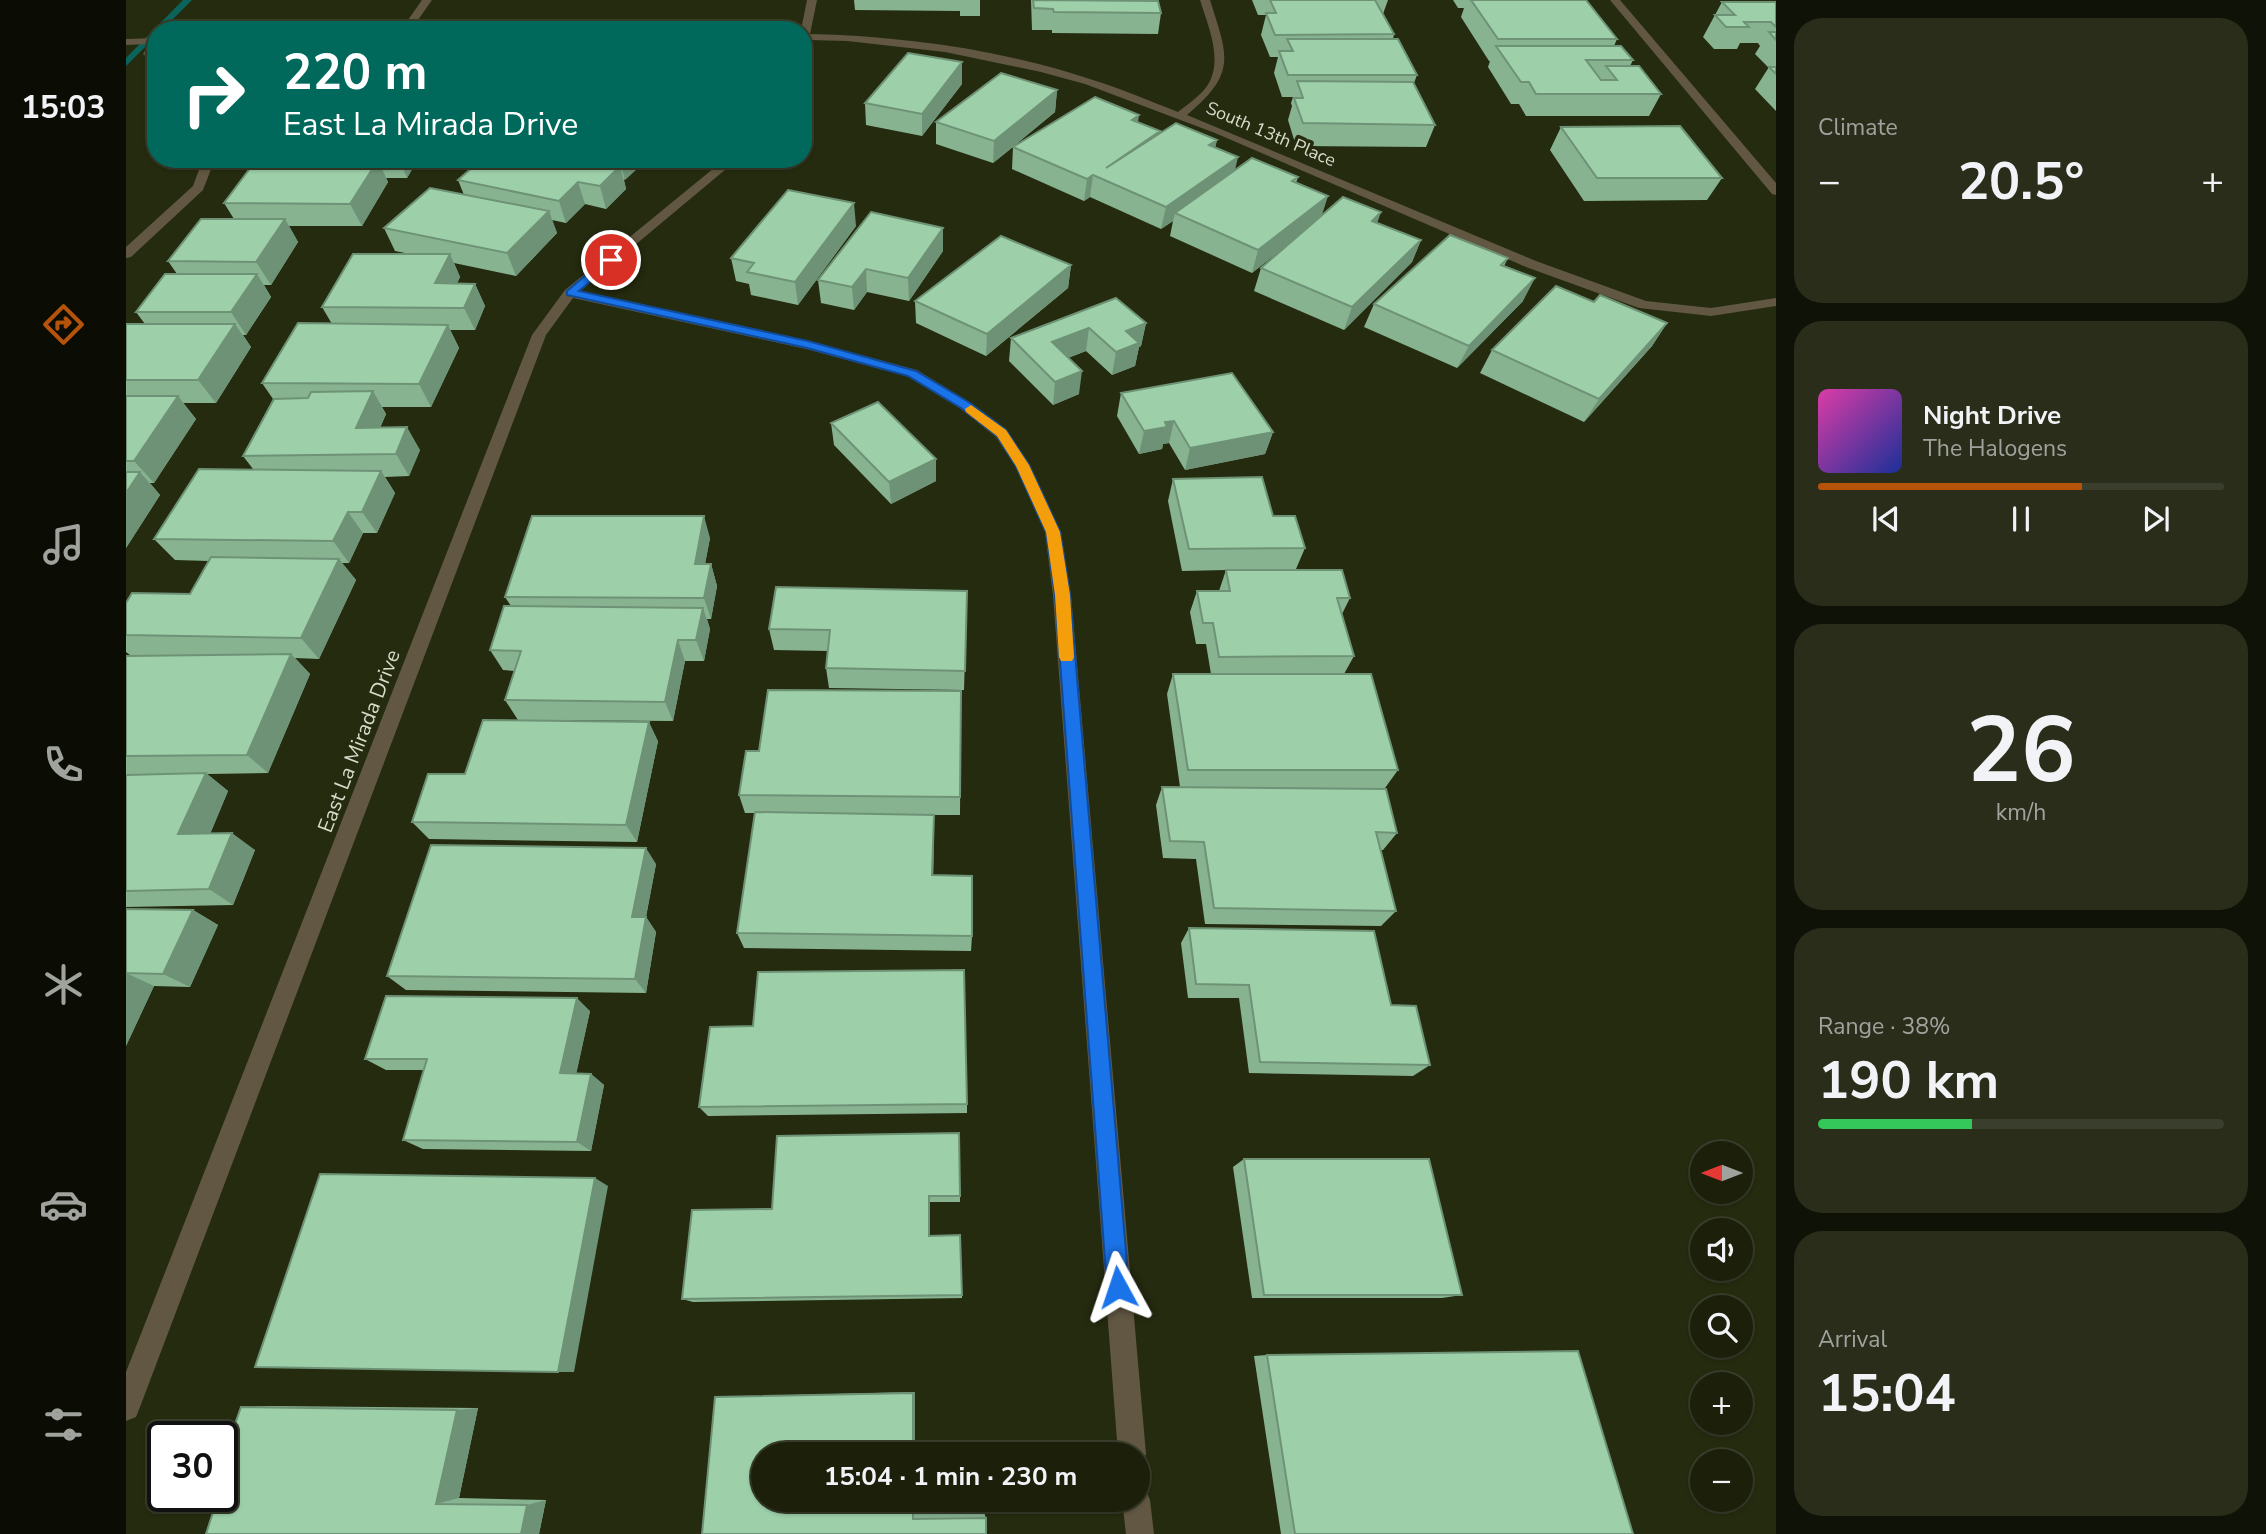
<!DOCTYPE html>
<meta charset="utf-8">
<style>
:root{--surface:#1c200b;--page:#292d19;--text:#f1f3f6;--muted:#a0a39d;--line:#3a3e2c;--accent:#b45309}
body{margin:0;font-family:"Nunito Sans",sans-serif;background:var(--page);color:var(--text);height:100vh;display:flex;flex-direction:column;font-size:26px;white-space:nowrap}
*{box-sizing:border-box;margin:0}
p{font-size:23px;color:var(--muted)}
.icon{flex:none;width:38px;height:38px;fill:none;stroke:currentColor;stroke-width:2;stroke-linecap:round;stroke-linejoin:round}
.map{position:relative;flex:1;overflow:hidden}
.sheet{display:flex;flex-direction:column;gap:18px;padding:18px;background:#0f1206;width:490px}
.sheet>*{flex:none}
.hud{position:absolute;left:21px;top:21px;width:665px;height:147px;border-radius:28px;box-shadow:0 2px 5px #0004,0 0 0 2px var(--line);background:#00695c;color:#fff;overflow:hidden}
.needle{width:46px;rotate:270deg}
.controls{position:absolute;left:1564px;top:1141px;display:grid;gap:14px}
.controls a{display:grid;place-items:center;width:63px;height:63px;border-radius:50%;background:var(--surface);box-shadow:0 2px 5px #0004,0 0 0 2px var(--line);font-size:35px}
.speed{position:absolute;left:21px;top:1421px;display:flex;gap:14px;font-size:35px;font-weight:700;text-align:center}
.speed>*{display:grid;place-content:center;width:91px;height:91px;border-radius:50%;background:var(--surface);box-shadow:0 2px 5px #0004,0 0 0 2px var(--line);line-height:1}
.speed .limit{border:4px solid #111;border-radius:10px;background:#fff;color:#111}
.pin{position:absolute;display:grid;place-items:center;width:60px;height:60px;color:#fff;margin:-30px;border:4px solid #fff;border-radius:50%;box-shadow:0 2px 7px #0007}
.me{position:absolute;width:77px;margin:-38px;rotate:355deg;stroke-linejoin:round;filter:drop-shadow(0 0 5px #0008)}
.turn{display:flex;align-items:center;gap:24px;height:147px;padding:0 21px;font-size:32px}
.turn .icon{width:91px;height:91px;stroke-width:2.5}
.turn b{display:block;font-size:49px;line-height:60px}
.big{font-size:52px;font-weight:700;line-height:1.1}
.sheet .card{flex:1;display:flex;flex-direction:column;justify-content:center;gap:10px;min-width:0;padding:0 24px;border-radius:28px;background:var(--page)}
.sheet .dial{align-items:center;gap:0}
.dial b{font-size:91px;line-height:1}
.song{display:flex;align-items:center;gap:21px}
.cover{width:84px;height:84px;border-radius:10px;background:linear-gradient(135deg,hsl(320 70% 55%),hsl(230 70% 35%))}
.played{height:7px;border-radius:4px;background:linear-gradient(90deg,var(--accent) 65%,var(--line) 65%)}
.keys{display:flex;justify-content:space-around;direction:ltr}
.heat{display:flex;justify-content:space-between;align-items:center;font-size:38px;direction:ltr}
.charge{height:10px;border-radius:5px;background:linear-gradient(90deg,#34c759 38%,var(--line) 0)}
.trip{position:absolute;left:625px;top:1442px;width:399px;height:70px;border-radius:35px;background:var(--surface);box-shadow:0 2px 5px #0004,0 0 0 2px var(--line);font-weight:700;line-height:70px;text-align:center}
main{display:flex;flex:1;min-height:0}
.menu{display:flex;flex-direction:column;width:126px;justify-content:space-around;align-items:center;background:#0b0d04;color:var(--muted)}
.menu .icon{width:49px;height:49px}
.menu .active{color:var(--accent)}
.menu b{font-size:32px;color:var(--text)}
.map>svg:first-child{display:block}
</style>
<main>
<nav class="menu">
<b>15:03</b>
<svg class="icon active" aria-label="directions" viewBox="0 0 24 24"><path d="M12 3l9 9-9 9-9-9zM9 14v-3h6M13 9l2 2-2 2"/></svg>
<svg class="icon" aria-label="music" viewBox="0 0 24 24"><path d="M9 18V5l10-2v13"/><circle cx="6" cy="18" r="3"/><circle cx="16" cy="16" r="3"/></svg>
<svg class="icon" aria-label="phone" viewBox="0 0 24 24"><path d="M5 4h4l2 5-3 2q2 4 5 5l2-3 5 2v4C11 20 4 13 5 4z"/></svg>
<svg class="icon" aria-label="climate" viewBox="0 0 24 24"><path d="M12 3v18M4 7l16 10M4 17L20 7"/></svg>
<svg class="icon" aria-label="car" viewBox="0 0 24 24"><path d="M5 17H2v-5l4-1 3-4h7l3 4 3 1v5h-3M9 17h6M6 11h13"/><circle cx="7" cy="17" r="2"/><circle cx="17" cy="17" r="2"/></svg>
<svg class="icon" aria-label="filters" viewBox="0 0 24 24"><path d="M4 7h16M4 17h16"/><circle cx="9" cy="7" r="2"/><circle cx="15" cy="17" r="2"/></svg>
</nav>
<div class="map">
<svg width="1650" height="1534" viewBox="0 0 1650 1534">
<rect width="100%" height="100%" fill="#252b0f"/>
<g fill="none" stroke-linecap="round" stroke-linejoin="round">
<path fill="#0b645b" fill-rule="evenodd" d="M57,0H66L36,30H30V36L0,66V58Z"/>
<path fill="#615742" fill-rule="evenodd" d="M296,0H306L285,30H275Z
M681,0H691L684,34C778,36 878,50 967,80C996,89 1024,101 1052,112C1062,104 1074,96 1081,86C1098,61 1082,26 1074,0H1084C1102,57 1111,73 1061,115L1410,261L1520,301L1585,308L1650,298V306L1585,316L1513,308L1400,267L1089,133L959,84L915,72L819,52L721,41L683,40L677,47V30H675Z
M1484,0H1494L1650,183V195L1646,194Z
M91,22L119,30H52L57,27Z
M30,38L27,54L30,65L17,54L23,44L0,45V39Z
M77,159H89L77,190L5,257L0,258V247L67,186Z
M599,159H612L454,291L682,341L791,370L845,403L880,429L904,465L935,532L945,595L1020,1454L1016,1464L1012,1466V1454H992L927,595L919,532L889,466L870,437L835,409L781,376L680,349L447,298L420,335L14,1407L10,1417L0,1421V1372L406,335L439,290Z
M1012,1486L1020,1490L1024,1500L1028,1534H1000L996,1500H1012Z"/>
</g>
<path fill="#87b391" d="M728,0H854V16H834V11L729,10Z
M905,0H1016L1035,13L1032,34L926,33V30H906Z
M1126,0H1262L1257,14L1268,34L1267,39L1291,75L1288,83L1309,125L1300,147L1170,146L1162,120L1166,106L1165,103L1167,97H1156L1148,73L1152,57H1144L1135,35L1140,15H1132Z
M1327,0H1460L1491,39L1488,46L1507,60L1504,66L1535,94L1523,116H1400L1393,104H1385L1362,67L1364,61H1363L1335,17L1338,8H1332Z
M1596,2H1650V66H1641L1629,54L1634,46L1632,43H1614L1611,49H1588L1577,37Z
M836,62V84L796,136L740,125L739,103Z
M1643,67H1650V111L1629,89Z
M931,90L929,112L889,145L1012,122L1033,134L1091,140L1089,147L1109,170L1172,177L1170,183L1196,216L1251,223L1295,240L1286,262L1218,330L1128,291L1135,268L1170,238L1126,273L1044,236L1047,221L1035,229L964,197L958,201L886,169L887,147L867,163L810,144V122Z
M1435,127L1596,178L1581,200L1458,201L1424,150Z
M131,159H292L281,178H260L262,182L236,226H163L172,242L145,285H138L145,297L120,335H117L125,347L90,403H57L70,419L28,483H24L34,495L0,548V324H19L10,312L51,274L42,261L108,219L98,203Z
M356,159H522L498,180L500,189L480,209L459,204L440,223L426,220L431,233L390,276L328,263L334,277L331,283L349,284L359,306L349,330H324L333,348L305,407H256L260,414L254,428L294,450L283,476L259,477L269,493L251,533H237L223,563H216L230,580L193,659L169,658L184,674L142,773L81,774L102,791L84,834L129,850L107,905L0,907V656L31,655H4L0,652V603L64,594L83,561L49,560L28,539L127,469L117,456L147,399L136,383L206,324L196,307L284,254L269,251L258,228L338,195L332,180Z
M730,226L672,305L625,295L623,284L610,281L605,258Z
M817,251L783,301L741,292L728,310L695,303L692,280Z
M1382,258L1378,266L1397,301L1331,368L1238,327L1248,304Z
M945,265L942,288L860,356L790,323L789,301Z
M990,298L1020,323L1015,346L1013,347L1009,366L986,375L960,351L942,358L953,394L927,405L883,361L885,338Z
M1468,302L1541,323L1526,346L1458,422L1354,373L1366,350Z
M995,393L1147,432L1139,454L1059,470L1043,443L1037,444L1036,449L1013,454L991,416Z
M705,423L810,459V481L765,504L708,445Z
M1047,479L1147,516L1179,548L1170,569L1112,570L1224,598L1216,614L1228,656L1218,674L1272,770L1259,788H1161L1271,833L1257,850H1255L1270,911L1255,926L1079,924L1070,859L1037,858L1030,805L1036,787H1054L1041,694L1047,674H1085L1080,644H1070L1064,612L1071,591H1093L1100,570L1056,571L1042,501Z
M584,538L579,564H585L591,586L585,619H581L584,629L578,661H559L547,721L392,720L379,700L389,671L377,670L364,650L385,606L379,597Z
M841,591L838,690L703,688L700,668L702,651L648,650L643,629Z
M835,691L834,815H808L807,875L846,936L845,951L618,948L611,933L629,813H619L613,795L633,751Z
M532,741L511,842L303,839L286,822L339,774Z
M530,864L520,917L530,932L520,993L280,990L261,976Z
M0,909L67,910L92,925L64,987L28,986L0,1046Z
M1063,928L1265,1005L1304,1065L1287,1076L1123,1073L1113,998H1062L1055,943Z
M464,1011L450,1074H465L478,1085L465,1151L297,1149L277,1140L298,1070H260L239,1059Z
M627,1026L841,1104V1113L582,1116L573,1107Z
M651,1136L834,1196V1202H804V1236L836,1295V1298L567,1302L556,1299L646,1209Z
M1118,1159L1336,1295L1316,1298H1126L1107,1167Z
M1141,1355L1507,1534H1155L1128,1356Z
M789,1392L637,1500H788V1513L858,1512L860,1518L576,1534L589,1397Z
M145,1406L352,1408L333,1498L420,1500L413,1534L90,1503L115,1407Z"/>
<path fill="#6e9276" d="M836,62V84L796,136V114Z
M931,90L929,112L867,163L868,141Z
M1013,115L1010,137L1006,120Z
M1034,131L1030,153L980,168Z
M1091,140L1086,162L1083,145Z
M1112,157L1107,179L1049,213L1047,221L1035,229L1040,207Z
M273,159H292L281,178Z
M493,159H522L499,180Z
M252,160L262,182L236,226L224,204Z
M494,166L500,189L480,209L474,186Z
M967,175L964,197L958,201L961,179Z
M452,182L459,204L440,223L433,201Z
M1202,196L1195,218L1126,273L1132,250Z
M728,203L730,226L672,305L669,282Z
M423,211L431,233L390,276L381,253Z
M1255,212L1247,235L1246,221Z
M159,219L172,242L145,285L130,262Z
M817,228V251L783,301L782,278Z
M1295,240L1286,262L1218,330L1226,307Z
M324,254L334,277L320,306L309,283Z
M945,265L942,288L860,356L861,334Z
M740,269L741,292L728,310L726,287Z
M131,274L145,297L120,335L105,312Z
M1409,278L1397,301L1331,368L1343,346Z
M349,284L359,306L349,330L338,308Z
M1020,323L1015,346L1013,347L1009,366L986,375L990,352L1000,331Z
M1541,323L1526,346L1458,422L1473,399Z
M109,324L125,347L90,403L72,380Z
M322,325L333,348L305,407L293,384Z
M963,328L960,351L923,365L926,342Z
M956,371L953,394L927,405L929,382Z
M247,391L260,414L244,451L230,428Z
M52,396L70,419L28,483L8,461Z
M1048,421L1043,443L1037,444L1036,449L1013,454L1018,431L1039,422Z
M281,427L294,450L283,476L270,454Z
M1147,432L1139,454L1059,470L1064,448Z
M810,459V481L765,504L763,482Z
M255,471L269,493L251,533L236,512Z
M14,472L34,495L0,548V493Z
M222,512L237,533L223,563L207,541Z
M578,516L584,538L575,585L569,564Z
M213,559L230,580L193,659L175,638Z
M585,564L591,586L585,619L578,598Z
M577,608L584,629L578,661L570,640Z
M552,640L559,661L547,721L539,702Z
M165,654L184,674L142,773L121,755Z
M523,722L532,741L511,842L500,825Z
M80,773L102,791L77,851L52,834Z
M808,815V832L807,891L806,875Z
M106,833L129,850L107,905L83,889Z
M520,848L530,864L517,932L506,917Z
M67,910L92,925L64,987L37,974Z
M520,917L530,932L520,993L509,979Z
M0,973L28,986L0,1046Z
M451,998L464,1011L448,1084L434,1073Z
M465,1074L478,1085L465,1151L451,1142Z
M469,1178L482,1186L448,1372H432Z
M789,1392V1454H787V1393Z
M352,1408L333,1498L310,1504L331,1410Z
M420,1500L413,1534H395L401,1505Z
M787,1500H788V1513L787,1519Z"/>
<path fill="#9dd0a9" stroke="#6e9276" stroke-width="2" d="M907,0L1032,1L1035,13L928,12L927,9L908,8Z
M1144,0H1249L1268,34L1149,35L1140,13H1150Z
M1345,0H1460L1491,39H1372Z
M1596,2H1650V27L1645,22H1618L1623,27H1600L1589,15H1609Z
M1643,32H1650V40Z
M1161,39H1272L1291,75H1162L1153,51H1167Z
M1370,46H1495L1507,60H1460L1475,80H1491L1480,66H1513L1535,94H1410L1403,82H1395Z
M782,53L836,62L796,114L739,103Z
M1643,67H1650V74Z
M875,73L931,90L868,141L810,122Z
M1171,81L1287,82L1309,125L1177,123L1168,98H1177Z
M969,97L1013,115L1006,120L1034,131L980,168L1050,123L1091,140L1083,145L1112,157L1040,207L967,175L961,179L887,147Z
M1554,126L1596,178H1471L1435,127Z
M1126,158L1172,177L1166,181L1202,196L1132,250L1049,213Z
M131,159H155L252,160L224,204L98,203Z
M356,159H459L494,166L474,186L452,182L433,201L332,180Z
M304,188L423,211L381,253L258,228Z
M662,190L728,203L669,282L621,272L628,263L605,258Z
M1217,197L1255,212L1246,221L1295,240L1226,307L1135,268Z
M745,212L817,228L782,278L740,269L726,287L692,280Z
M75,219H159L130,262L42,261Z
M1324,235L1382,258L1375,265L1409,278L1343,346L1248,304Z
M875,236L945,265L861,334L789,301Z
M227,254H324L309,283L349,284L338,308L196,307Z
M39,274H131L105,312H10Z
M1430,286L1468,302L1474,295L1541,323L1473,399L1366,350Z
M990,298L1020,323L1000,331L1013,343L990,352L963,328L926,342L956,371L929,382L885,338Z
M172,323L322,325L293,384L136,383Z
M0,324H109L72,380H0Z
M1106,373L1147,432L1064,448L1048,421L1039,422L1041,427L1018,431L995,393Z
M247,391L230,428L281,427L270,454L117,456L148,399L182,398L185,392Z
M0,396H52L8,461H0Z
M752,402L810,459L763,482L705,423Z
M73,469L255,471L236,512H222L207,541L28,539Z
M0,472H14L0,493Z
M1136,477L1147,516H1169L1179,548L1063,549L1047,479Z
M406,516H578L569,564H585L578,598L379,597Z
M85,557L213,559L175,638L0,635V603L6,593L64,594Z
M1100,570H1216L1224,598H1211L1228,656L1093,657L1087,623H1077L1071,591H1104Z
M650,587L841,591L839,671L700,668L704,630L643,629Z
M378,606L577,608L570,640H552L539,702L379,700L395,651L364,650Z
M165,654L121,755L0,756V656Z
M1047,674H1245L1272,770H1062Z
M642,690L835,691L834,797L613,795L620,751H633Z
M357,720L523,722L500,825L286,822L302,774H339Z
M80,773L52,834L106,833L83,889L0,891V775Z
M1036,787L1260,789L1271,833L1250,832L1270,911L1088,908L1078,842L1044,841Z
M629,812L808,815L806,875L846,876V936L611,933Z
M305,845L520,848L506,917H520L509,979L261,976Z
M0,909L67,910L37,974L0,973Z
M1063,928L1248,931L1265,1005L1290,1006L1304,1065L1134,1062L1123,985L1070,984Z
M838,970L841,1104L573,1107L584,1027L627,1026L632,972Z
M260,996L451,998L434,1073L465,1074L451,1142L277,1140L301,1059H239Z
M833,1133L834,1196H803V1236L834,1235L836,1295L556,1299L566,1210L646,1209L651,1136Z
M1118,1159H1303L1336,1295H1138Z
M194,1174L469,1178L432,1372L129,1367Z
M1452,1351L1507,1534H1169L1141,1355Z
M787,1393V1454H637V1500H787V1519L860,1518V1534H576L589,1397Z
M115,1407L331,1410L310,1504L401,1505L395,1534H80L90,1503H82L84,1496H96V1461Z"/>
<path fill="#1a73e8" stroke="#114b97" stroke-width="2" d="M481,257L490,260L453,291L682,341L790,371L844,403L880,430L903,465L934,532L944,595L1003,1287L999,1295L992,1298L984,1295L981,1287L929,595L920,532L890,466L871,436L835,408L782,376L681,348L441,295V291Z"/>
<path fill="#f59e0b" d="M845,405L880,430L903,465L934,532L944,595L948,657L946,661H935L933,657L929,595L920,532L890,466L871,436L840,412L839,409Z"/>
<g text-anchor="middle" stroke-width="7" stroke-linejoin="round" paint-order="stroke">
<g font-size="18" fill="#d7dbca" stroke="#252b0f">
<text transform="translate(1145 134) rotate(23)" y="6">South 13th Place</text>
</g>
<g font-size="21" fill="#d7dbca" stroke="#252b0f">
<text transform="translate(233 741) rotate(-69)" y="7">East La Mirada Drive</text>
</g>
</g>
</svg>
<div class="controls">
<a><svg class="needle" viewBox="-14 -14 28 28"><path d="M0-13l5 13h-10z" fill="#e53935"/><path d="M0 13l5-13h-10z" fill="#a0a39d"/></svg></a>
<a><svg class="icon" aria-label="sound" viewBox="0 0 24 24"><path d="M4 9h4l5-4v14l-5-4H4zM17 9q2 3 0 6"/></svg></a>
<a><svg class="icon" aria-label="search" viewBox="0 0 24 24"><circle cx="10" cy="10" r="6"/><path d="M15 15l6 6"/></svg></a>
<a>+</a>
<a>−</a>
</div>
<div class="speed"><div class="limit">30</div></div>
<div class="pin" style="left:485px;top:260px;background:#d93025"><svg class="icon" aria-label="arrive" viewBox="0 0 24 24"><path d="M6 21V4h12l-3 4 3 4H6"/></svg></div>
<svg class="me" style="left:992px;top:1287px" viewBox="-20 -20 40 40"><path d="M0-17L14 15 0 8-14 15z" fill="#1a73e8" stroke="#fff" stroke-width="4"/></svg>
<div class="trip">15:04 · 1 min · 230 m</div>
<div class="hud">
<div class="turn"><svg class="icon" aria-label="right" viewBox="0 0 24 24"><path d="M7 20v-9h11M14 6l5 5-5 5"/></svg><div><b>220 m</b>East La Mirada Drive</div></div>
</div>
</div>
<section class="sheet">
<div class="card"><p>Climate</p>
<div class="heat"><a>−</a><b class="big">20.5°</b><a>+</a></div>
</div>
<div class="card">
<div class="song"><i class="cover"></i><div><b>Night Drive</b><p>The Halogens</p></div></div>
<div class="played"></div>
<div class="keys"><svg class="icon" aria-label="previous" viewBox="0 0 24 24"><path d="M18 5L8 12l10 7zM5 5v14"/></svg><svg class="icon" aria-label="pause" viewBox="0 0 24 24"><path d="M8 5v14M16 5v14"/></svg><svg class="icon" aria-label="next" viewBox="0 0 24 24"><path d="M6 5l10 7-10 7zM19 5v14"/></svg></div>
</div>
<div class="card dial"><b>26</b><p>km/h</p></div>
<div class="card"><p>Range · 38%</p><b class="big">190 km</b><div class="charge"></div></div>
<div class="card"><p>Arrival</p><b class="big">15:04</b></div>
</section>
</main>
